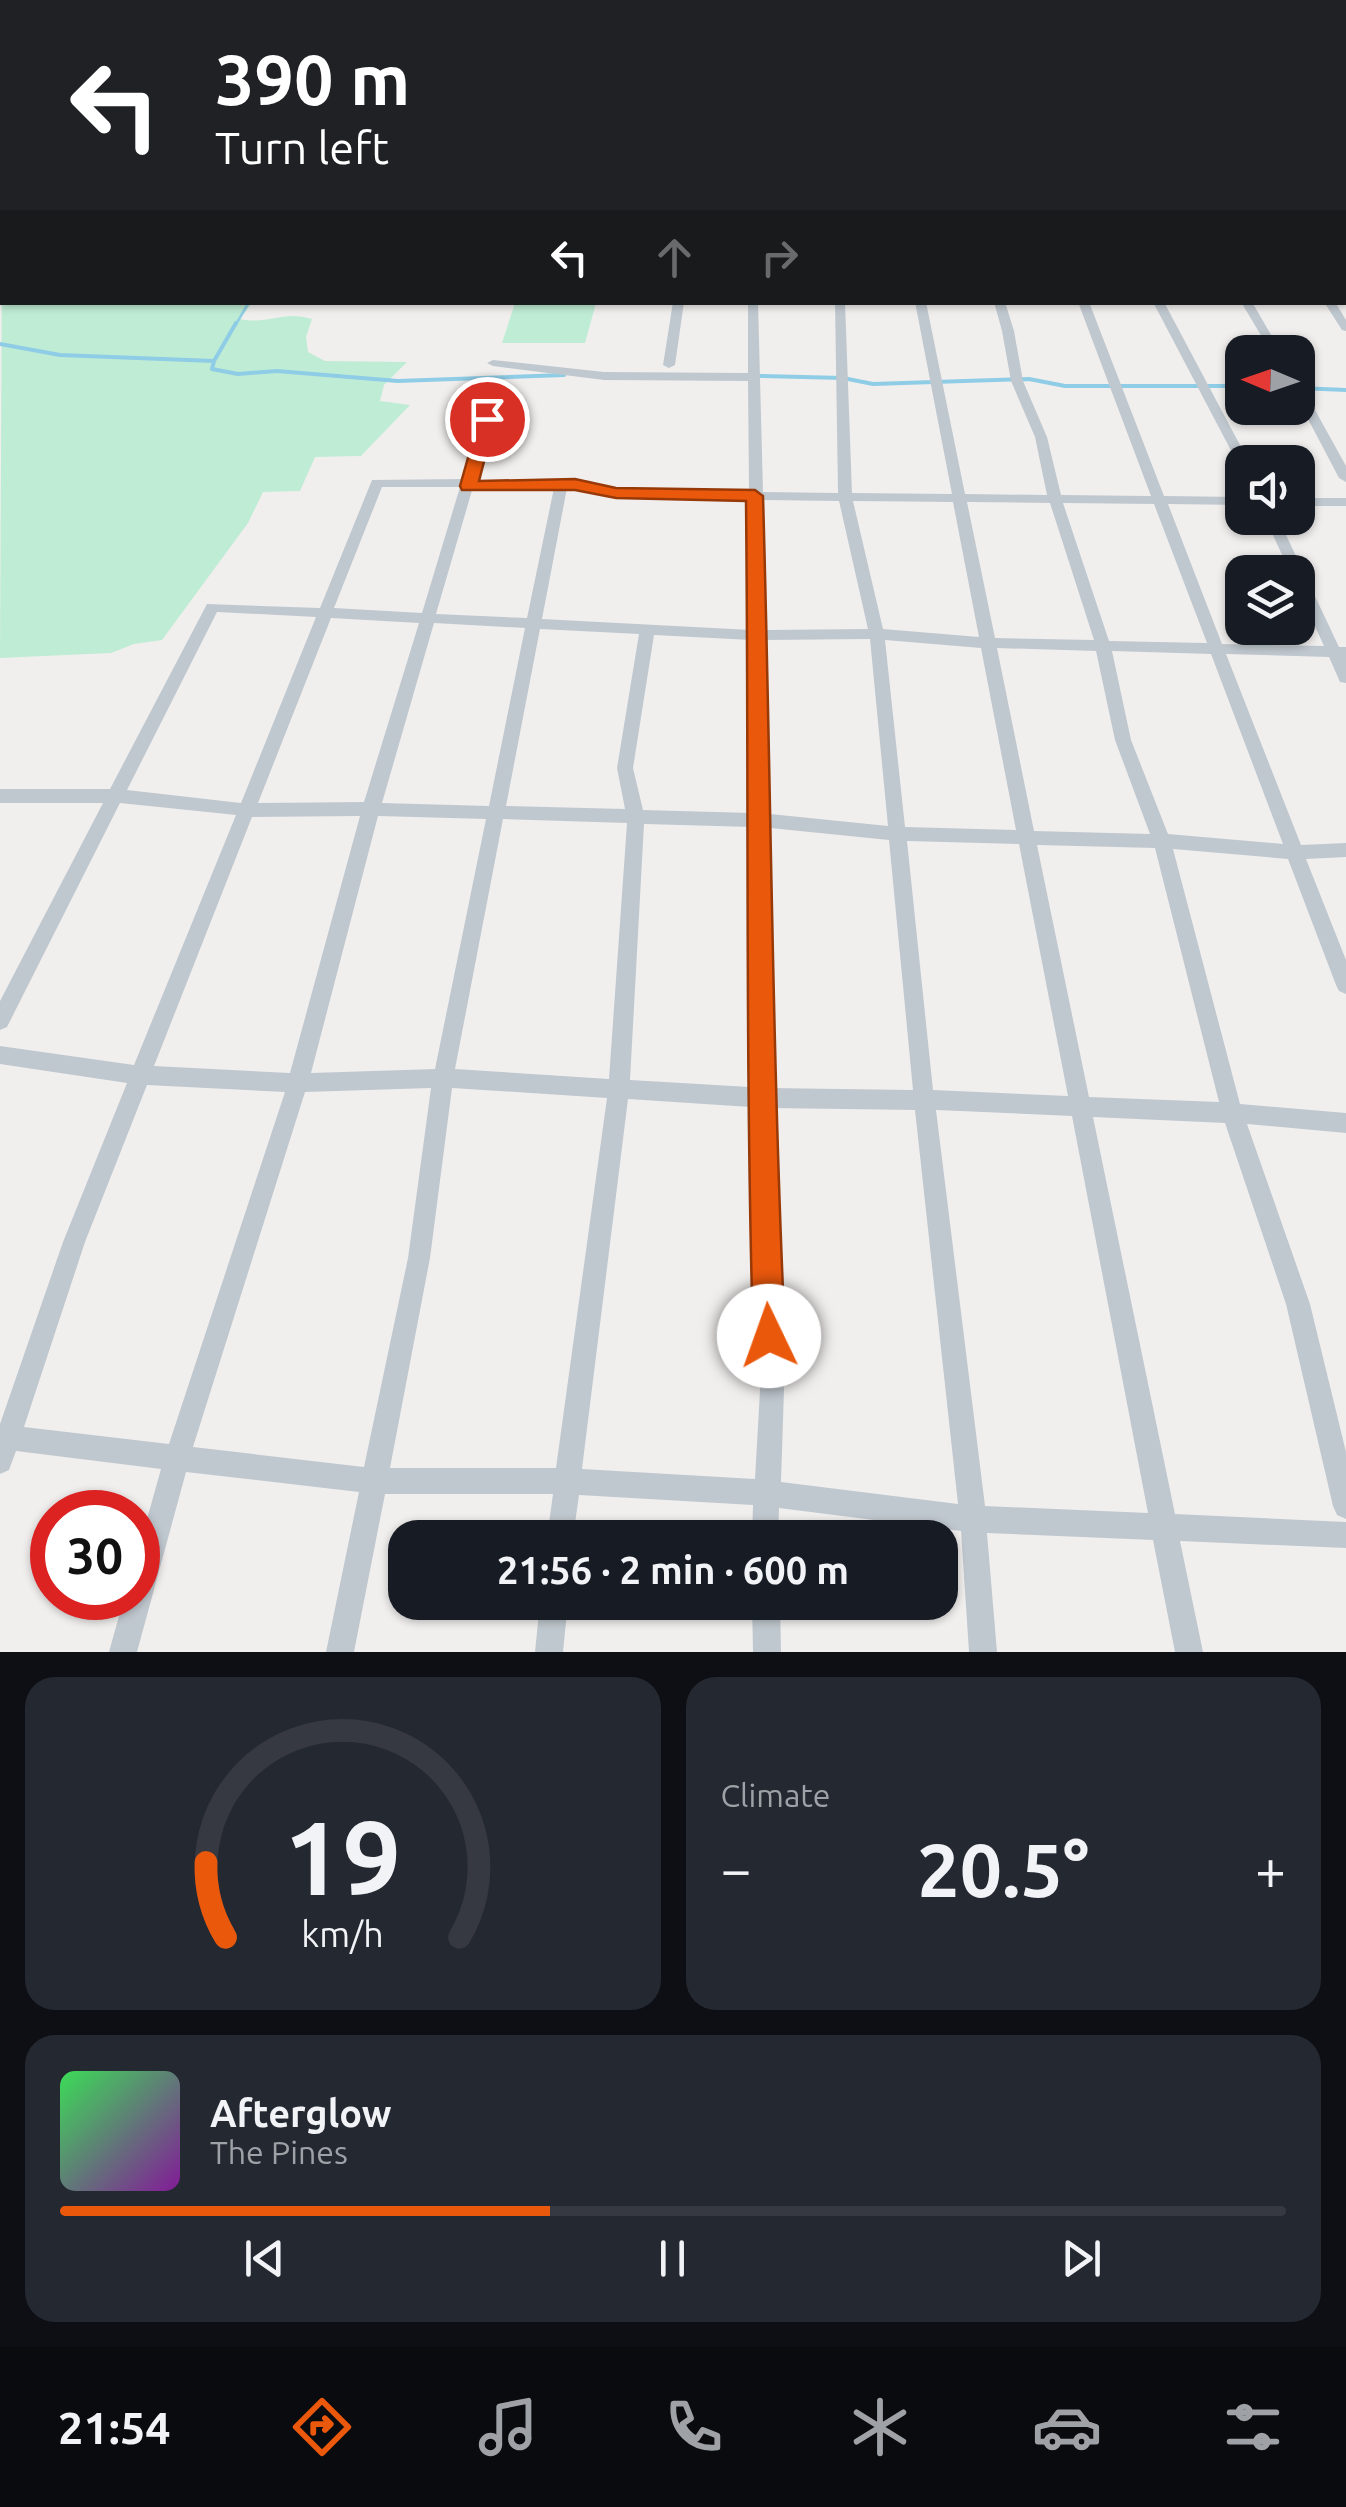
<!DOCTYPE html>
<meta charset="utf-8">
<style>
:root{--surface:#171b24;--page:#242831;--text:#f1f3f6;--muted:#9ea1a6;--line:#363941;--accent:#ea580c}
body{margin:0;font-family:Ubuntu,sans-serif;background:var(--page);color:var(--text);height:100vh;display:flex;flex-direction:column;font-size:38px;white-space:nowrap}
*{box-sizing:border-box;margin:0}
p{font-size:32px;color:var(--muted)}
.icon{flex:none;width:55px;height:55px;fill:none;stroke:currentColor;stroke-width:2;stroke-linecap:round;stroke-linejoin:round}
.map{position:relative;height:1652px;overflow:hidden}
.side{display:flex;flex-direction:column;gap:25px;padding:25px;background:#0d0f14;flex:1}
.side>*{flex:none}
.guide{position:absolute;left:0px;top:0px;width:1348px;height:305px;box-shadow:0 2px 8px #0004;background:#202124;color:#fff;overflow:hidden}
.needle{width:65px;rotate:272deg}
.controls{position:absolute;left:1225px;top:335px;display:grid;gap:20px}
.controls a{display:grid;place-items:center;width:90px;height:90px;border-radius:20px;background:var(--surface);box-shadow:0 2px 8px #0004;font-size:50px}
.speed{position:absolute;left:30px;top:1490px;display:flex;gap:20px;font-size:50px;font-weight:700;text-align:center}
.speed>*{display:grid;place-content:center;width:130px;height:130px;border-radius:50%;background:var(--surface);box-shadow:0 2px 8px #0004;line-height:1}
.speed .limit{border:15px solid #d22;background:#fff;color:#111}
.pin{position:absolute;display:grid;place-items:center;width:85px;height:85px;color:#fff;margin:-42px;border:5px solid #fff;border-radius:50%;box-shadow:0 2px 10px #0007}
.me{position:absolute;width:110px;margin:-55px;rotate:357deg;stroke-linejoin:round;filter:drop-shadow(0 0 8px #0008)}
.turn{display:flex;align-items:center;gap:35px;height:210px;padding:0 50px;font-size:45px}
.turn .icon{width:130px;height:130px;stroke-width:2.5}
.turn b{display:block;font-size:70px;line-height:85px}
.lanes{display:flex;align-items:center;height:95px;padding:0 50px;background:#0003;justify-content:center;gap:50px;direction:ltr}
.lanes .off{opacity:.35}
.big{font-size:75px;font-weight:700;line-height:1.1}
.side .widget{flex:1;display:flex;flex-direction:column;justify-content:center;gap:15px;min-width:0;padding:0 35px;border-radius:30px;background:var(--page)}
.side .dial{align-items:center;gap:0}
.dial svg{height:260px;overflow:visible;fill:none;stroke:var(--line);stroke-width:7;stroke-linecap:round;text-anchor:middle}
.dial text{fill:var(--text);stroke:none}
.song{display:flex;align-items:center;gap:30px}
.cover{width:120px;height:120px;border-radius:15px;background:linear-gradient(135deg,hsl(130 70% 55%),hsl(290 70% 35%))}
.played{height:10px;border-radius:5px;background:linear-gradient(90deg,var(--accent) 40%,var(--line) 40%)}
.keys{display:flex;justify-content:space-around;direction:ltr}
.heat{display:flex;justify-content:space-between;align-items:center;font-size:55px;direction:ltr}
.side .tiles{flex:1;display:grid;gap:25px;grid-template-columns:1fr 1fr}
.widget:last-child{grid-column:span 2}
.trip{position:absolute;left:388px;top:1520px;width:570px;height:100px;border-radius:30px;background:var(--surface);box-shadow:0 2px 8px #0004;font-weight:700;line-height:100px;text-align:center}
.menu{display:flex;height:160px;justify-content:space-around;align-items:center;background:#090b0e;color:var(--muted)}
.menu .icon{width:70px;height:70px}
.menu .current{color:var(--accent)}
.menu b{font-size:45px;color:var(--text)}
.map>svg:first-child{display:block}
</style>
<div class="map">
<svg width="1346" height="1652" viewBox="0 0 1346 1652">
<rect width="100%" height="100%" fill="#f1efee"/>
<path fill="#bfecd4" d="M2,252V302L252,303L240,319C271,325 281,310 312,319L306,337L308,352L325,361L407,362L384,385L380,401L410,405L361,456L315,457L300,491L263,492L248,523L162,640L134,644L111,653L0,658Z
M515,303V302L596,303L585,343H502Z"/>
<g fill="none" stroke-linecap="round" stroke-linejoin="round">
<path stroke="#8fcde6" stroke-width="2.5" d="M458,2L468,0
M235,326L249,302"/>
<path stroke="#8fcde6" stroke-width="4" d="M0,344L60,355L214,361L236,323
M214,361L212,369L238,374L277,371L398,381L564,375
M760,376L843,378L873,384L1029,379L1065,386H1242
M1298,388L1346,390"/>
<path fill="#c0c8cf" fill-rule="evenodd" d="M0,0H14L0,4Z
M26,0H34L35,2H28Z
M537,0H784L788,2H534Z
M800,0H808V2H801Z
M852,0H860V2H853Z
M907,0H915V2H908Z
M957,0H965L966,2H959Z
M1012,0H1020L1021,2H1014Z
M1066,0H1074L1076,2H1069Z
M1118,0H1126L1128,2H1121Z
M1173,0H1181L1183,2H1176Z
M1226,0H1234L1236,2H1229Z
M1277,0H1285L1287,2H1280Z
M1345,7H1346V11H1345Z
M0,15H2V20H0Z
M0,38H2V43H0Z
M1345,48H1346V52H1345Z
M1345,63H1346V68H1345Z
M1345,95H1346V99H1345Z
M1345,131L1346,132V138L1345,137Z
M2,137V143L0,144V138Z
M1345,148H1346V154H1345Z
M0,167H2V173H0Z
M1345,212H1346V218H1345Z
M1345,289H1346V295H1345Z
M673,302H684L675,365L669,368L663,365Z
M748,302H758L763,492L838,493L835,302H845L852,493L952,494L915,302H926L965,494L1047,495L1035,437L1011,381L1002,331L994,302H1005L1014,331L1023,381L1047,437L1061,495L1151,496L1078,302H1089L1164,496L1242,497V505L1168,504L1222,644L1324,646L1298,589V572H1290L1265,518H1278L1339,647H1346V683L1340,682L1329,657L1226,654L1301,845L1346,843V857L1306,859L1346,960V994L1339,991L1336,985L1288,859L1173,849L1240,1104L1346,1113V1133L1247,1124L1310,1304L1346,1452V1519L1337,1515L1333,1506L1286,1304L1225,1123L1093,1117L1175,1514L1346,1522V1548L1180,1541L1203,1652H1175L1153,1540L987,1533L997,1652H969L961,1531L779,1508L778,1538H752L753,1505L579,1495L573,1538H547L553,1494H385L354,1652H326L359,1492L186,1472L137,1652H109L124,1598H138V1551L161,1469L16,1451L9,1470L0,1474V1424L63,1242L127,1083L0,1064V1046L134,1065L236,815L120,803L7,1027L0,1030V1001L103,803H0V789H110L207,604L320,608L372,480L462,479L493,382L503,385L475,480H575L615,489L749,492L748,381L604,380L493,366L487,363L493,360L604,372L748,373ZM382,487H460L422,613L334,608ZM473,487L554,488L527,618L436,614ZM567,488L615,497L749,500L751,630L542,619ZM763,500L839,501L868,629L766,630ZM853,501L953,502L979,637L883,629ZM967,502L1050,503L1094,640L995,638ZM1063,503L1154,504L1207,643L1109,641ZM217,612L316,617L241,803L127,790ZM331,618L419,623L364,802L258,803ZM434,623L525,628L489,806L382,803ZM540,629L639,634L617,768L625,809L506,806ZM654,635L751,640L752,813L643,810L633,768ZM870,639L888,826L770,814L766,640ZM885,640L981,648L1016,830L905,827ZM997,648L1096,651L1115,740L1150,834L1034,831ZM1112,651L1211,654L1283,844L1168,834L1131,740ZM360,816L290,1073L154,1066L252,817ZM378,816L486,819L435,1069L311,1073ZM503,819L627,823L609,1079L455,1069ZM644,824L752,827L750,1087L630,1080ZM770,828L889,840L913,1090L770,1088ZM907,841L1019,844L1068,1096L933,1090ZM1037,845L1155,848L1219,1102L1089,1097ZM147,1085L285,1092L169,1444L24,1427L85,1242ZM431,1088L408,1258L364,1467L193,1447L305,1092ZM452,1088L607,1098L556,1468H390L430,1258ZM628,1099L750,1107L760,1390L755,1479L582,1469ZM771,1108L915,1110L958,1504L781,1482L784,1390ZM936,1110L1072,1116L1148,1513L985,1506Z
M1153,302H1164L1249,462H1242V466L1237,462Z
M1241,302H1252L1281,352H1271Z
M1324,302H1335L1346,320V331L1342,330Z
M1298,386L1304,390L1346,466V482L1339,478L1298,400Z
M1298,498H1346V506H1298Z
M540,1602H568L563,1652H535Z
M752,1602H780L781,1652H753Z"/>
</g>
<path fill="#ea580c" stroke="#983908" stroke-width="2.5" d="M487,414L495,419L479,481L575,479L616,488L755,490L763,496C771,776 772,1056 785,1336L780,1347L769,1352L758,1347L753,1336C745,1058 749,779 746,501L616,498L575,490H462L460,486L479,419Z"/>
</svg>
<div class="controls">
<a><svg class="needle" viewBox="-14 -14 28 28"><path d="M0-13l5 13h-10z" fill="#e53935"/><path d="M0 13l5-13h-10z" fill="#9ea1a6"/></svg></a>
<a><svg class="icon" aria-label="sound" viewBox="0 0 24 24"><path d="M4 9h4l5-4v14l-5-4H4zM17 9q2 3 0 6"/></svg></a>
<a><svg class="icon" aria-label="layers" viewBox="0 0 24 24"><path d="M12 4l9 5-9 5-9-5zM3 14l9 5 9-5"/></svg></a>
</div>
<div class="speed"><div class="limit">30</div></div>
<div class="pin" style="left:487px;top:419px;background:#d93025"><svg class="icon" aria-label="arrive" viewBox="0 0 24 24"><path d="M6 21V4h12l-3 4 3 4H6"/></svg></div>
<svg class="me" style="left:769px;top:1336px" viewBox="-20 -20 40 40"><circle r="19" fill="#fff"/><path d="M0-13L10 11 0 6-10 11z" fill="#ea580c"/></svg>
<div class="trip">21:56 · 2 min · 600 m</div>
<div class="guide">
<div class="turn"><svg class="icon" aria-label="left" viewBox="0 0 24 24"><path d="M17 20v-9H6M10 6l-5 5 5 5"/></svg><div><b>390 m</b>Turn left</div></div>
<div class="lanes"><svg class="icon" aria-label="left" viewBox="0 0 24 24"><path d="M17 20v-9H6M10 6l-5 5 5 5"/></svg><svg class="icon off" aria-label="ahead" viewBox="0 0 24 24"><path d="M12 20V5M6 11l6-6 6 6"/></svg><svg class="icon off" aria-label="right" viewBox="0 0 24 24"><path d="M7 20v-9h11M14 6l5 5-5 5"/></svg></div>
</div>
</div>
<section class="side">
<div class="tiles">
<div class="widget dial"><svg viewBox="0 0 100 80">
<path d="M14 69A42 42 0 1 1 86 69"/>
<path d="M14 69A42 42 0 0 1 8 46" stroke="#ea580c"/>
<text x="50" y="56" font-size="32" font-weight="700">19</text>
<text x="50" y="72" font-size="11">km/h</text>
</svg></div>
<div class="widget"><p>Climate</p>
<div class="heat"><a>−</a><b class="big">20.5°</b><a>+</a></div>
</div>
<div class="widget">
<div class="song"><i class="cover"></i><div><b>Afterglow</b><p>The Pines</p></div></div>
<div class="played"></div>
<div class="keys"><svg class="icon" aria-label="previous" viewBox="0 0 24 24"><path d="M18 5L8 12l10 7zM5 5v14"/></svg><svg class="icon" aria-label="pause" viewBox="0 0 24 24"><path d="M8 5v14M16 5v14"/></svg><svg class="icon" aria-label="next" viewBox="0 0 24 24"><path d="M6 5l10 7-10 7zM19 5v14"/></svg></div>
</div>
</div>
</section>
<nav class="menu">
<b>21:54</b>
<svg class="icon current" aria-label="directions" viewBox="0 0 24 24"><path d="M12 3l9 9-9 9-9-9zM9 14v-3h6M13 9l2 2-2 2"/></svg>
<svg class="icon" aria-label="music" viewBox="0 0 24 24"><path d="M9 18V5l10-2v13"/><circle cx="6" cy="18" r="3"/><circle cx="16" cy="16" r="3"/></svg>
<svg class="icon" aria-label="phone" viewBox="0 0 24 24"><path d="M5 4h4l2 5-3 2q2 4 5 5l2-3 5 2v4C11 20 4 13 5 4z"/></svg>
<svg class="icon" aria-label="climate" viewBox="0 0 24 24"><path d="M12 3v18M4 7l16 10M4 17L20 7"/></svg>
<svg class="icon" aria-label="car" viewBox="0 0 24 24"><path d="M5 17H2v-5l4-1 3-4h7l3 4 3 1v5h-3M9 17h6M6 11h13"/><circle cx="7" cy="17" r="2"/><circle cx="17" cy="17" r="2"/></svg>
<svg class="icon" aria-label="filters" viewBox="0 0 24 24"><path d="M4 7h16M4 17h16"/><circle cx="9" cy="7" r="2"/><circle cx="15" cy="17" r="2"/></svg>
</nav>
